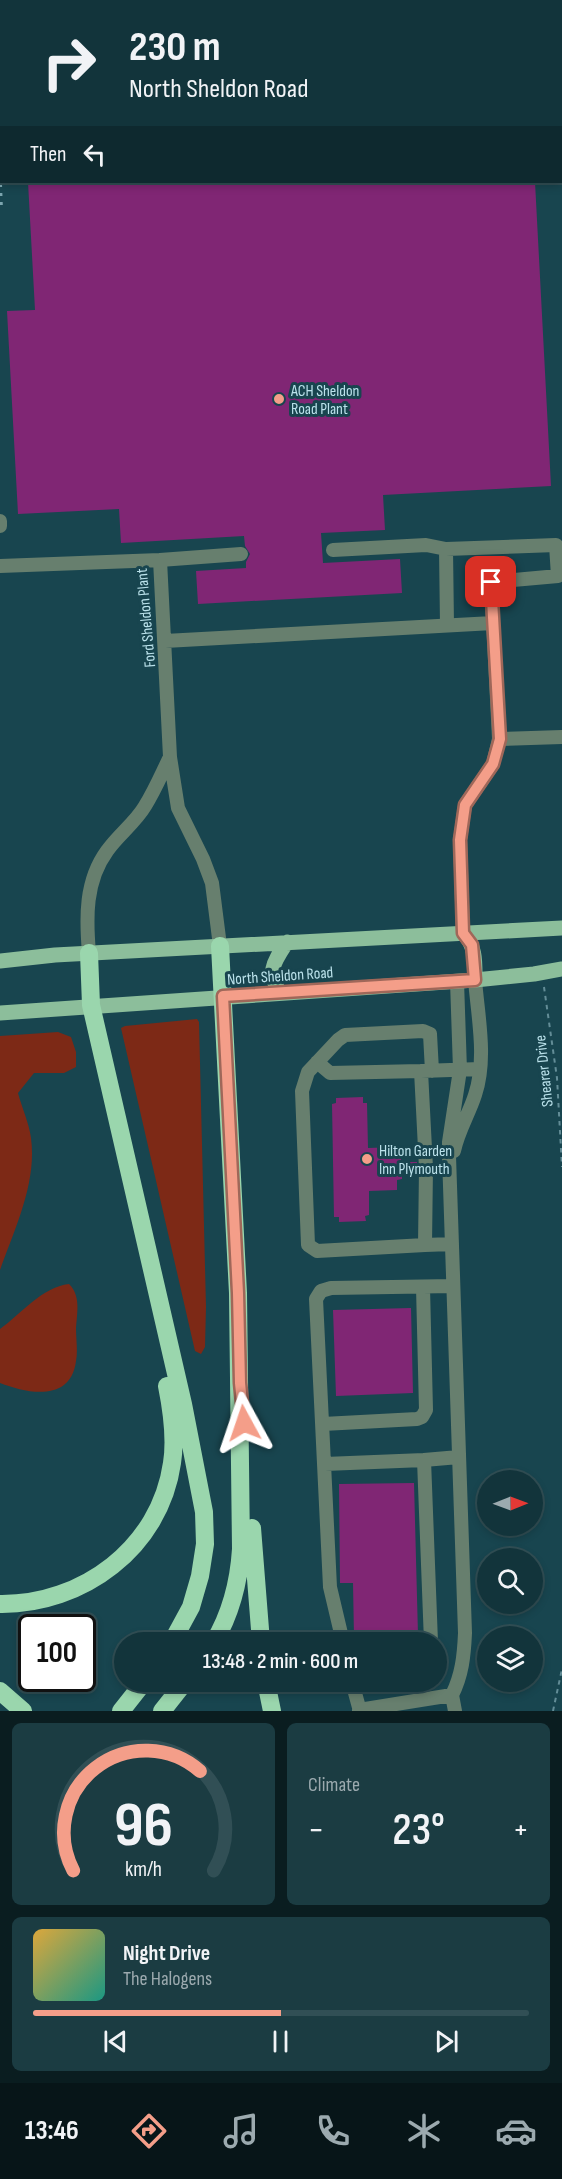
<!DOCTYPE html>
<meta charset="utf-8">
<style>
:root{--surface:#12343b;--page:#1b3c42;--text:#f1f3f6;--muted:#9caaaf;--line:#314f55;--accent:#f49e89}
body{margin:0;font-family:"Sofia Sans Condensed",sans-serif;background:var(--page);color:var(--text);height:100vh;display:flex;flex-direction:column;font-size:22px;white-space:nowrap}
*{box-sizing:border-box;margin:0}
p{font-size:20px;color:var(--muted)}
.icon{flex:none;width:33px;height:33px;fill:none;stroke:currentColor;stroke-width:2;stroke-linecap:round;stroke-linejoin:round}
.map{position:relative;height:1711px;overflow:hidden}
.panel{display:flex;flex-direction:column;gap:12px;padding:12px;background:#0a1d20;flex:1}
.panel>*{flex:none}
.guide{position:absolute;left:0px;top:0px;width:562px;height:183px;box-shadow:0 3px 9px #0003,0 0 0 2px var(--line);background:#12343b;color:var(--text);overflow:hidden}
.needle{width:39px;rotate:89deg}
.fabs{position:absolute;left:477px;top:1470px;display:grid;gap:12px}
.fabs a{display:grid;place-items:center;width:66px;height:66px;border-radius:50%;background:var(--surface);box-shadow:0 3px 9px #0003,0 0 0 2px var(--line);font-size:30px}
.speed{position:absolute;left:18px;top:1614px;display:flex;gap:12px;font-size:30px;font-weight:700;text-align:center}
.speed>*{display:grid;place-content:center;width:78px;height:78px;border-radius:50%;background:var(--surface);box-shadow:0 3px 9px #0003,0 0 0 2px var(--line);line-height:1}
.speed .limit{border:3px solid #111;border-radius:9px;background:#fff;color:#111}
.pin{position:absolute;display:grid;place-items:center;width:51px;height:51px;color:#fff;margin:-26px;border-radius:12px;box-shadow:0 3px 9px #0006}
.me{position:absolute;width:66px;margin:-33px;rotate:355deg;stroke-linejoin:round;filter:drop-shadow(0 0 4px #0008)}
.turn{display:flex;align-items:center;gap:21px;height:126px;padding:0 30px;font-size:27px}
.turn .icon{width:78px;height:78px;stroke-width:2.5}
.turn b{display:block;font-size:42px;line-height:51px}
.then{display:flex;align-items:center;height:57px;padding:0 30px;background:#0003;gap:12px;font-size:22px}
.big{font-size:45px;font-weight:600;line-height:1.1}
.panel .card{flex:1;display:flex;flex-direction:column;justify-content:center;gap:9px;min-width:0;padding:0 21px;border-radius:9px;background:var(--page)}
.panel .dial{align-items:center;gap:0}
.dial svg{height:156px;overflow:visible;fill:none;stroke:var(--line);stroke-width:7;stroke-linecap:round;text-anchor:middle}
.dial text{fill:var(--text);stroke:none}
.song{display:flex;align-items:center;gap:18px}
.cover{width:72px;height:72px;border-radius:9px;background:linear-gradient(135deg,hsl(40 70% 55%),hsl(170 70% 35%))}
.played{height:6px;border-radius:3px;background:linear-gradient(90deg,var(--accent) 50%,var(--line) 50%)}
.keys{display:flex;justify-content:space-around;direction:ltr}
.heat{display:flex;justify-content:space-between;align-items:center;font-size:33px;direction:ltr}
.panel .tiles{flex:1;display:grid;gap:12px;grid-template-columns:1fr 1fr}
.card:last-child{grid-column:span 2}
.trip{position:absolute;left:114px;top:1632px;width:333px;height:60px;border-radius:30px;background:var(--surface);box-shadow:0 3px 9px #0003,0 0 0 2px var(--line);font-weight:600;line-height:60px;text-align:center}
.menu{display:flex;height:96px;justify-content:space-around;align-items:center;background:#071518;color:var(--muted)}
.menu .icon{width:42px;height:42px}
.menu .active{color:var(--accent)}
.menu b{font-size:27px;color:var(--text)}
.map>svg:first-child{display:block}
</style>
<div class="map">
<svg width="562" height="1711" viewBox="0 0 562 1711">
<rect width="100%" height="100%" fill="#18454f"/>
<path fill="#7d2916" d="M197,1019L199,1022L206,1307L205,1347L201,1354L195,1351L121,1028L125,1026Z
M58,1032L71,1037L76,1052V1067L64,1073H34L18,1093C22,1108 29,1123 31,1138C37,1183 15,1228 0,1270V1036Z
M69,1284C81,1296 77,1312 76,1328C76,1339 78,1351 76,1361C71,1402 28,1394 0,1383V1329C21,1314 42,1287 69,1284Z"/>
<path fill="#802674" d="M28,182H535L551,486L383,495L385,530L321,533L323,563L400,559L402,593L198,604L196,571L246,568V562L250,554L245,546L244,536L121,543L119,509L18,514L7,311L35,310Z
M363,1097V1103H367L368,1148L397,1147V1156H401V1162H417V1173H402V1179L397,1180V1190L369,1191V1215L365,1216L366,1221L339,1222V1217H334L332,1104L336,1103V1098Z
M411,1308L413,1393L336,1396L333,1310Z
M414,1483L418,1635L354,1637L353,1583H340L339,1484Z"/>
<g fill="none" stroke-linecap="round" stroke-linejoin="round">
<path stroke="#638d97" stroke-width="2" stroke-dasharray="4.5 4.5" stroke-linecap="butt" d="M544,987L557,1078L562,1167
M553,1711L562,1669"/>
<path stroke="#677f6e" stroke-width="14" d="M0,521V526
M333,550L426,545L446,549
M160,560L241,554
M0,566L160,560L170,757L178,808L203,859L212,883L220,946
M447,625L446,549L556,545L558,576L491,582L499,739L493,764L465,805L460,840L463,933
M165,641L493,623
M499,739L562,737
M89,953C86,918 85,881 107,851C118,835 135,823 145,806C155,790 162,773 170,757
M317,1062L330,1073L421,1071
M454,1151C458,1131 469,1114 475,1095C487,1059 478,1017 475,980
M452,1244L425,1245L426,1168L421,1071L480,1069
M425,1245L317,1251L308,1245L302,1091L308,1072L338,1040L345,1035L423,1031L430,1034L432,1071
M323,1424L417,1419L422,1417L426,1410L423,1287
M424,1460L459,1457
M325,1464L424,1460L431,1642
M343,1642L330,1587L316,1299L321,1291L331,1288L453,1286
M352,1682L360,1711
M452,1695C462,1675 464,1656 465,1633L449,1156V1142L460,1070L457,981
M359,1710L452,1695L455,1711"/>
<path stroke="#8cbe9b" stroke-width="15" d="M463,933C476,946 475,962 475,980
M0,961L55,955L562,928
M280,993C266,971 274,962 287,942
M0,1013L475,980L534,974L562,969"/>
<path stroke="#9ad6ad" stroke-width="18" d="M89,953L91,1005L183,1404L204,1512L205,1544L200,1576L191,1607L172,1642
M252,1528L261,1642
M0,1604C82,1605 160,1548 172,1463C176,1438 172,1411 167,1386
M214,1642C230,1615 239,1581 241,1549L238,1293L220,946
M266,1682L272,1711
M0,1691L23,1711
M121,1711L144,1682
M162,1711L185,1682"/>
<path stroke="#7ca5af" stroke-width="4" stroke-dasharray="3 6" stroke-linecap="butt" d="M0,32L2,59
M0,184L1,210"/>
</g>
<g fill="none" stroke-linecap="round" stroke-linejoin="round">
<g stroke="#9f6759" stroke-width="15">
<path id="route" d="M244,1423L240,1383L238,1293L223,996L475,980L472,945L463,933L460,840L465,805L493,764L500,739L491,582"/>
</g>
<use href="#route" stroke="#f49e89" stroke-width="10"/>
</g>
<g fill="#f49e89" stroke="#18454f" stroke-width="2">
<circle cx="279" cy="399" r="6"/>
<circle cx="367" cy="1159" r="6"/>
</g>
<g text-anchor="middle" stroke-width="6" stroke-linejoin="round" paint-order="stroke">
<g font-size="16" fill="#bbe2eb" stroke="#18454f" text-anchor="start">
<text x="291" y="396">ACH Sheldon<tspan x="291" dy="18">Road Plant</tspan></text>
<text x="379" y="1156">Hilton Garden<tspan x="379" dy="18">Inn Plymouth</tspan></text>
</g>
<g font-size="16" fill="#bbe2eb" stroke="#18454f">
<text transform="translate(145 618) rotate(-95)" y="6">Ford Sheldon Plant</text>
<text transform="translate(280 975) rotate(-4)" y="6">North Sheldon Road</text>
<text transform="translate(543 1071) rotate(-96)" y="6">Shearer Drive</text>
</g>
</g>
</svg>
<div class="fabs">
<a><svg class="needle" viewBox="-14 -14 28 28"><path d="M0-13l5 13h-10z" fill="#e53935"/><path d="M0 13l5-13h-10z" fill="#9caaaf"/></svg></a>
<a><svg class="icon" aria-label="search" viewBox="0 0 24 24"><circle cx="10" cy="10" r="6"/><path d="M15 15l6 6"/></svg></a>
<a><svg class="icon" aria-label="layers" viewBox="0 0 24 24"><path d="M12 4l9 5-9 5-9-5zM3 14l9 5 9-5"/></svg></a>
</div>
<div class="speed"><div class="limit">100</div></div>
<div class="pin" style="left:491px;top:582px;background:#d93025"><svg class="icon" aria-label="arrive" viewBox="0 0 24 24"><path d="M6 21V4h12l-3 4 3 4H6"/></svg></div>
<svg class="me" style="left:244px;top:1423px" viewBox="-20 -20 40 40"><path d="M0-17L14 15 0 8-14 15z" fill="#f49e89" stroke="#fff" stroke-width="4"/></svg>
<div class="trip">13:48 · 2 min · 600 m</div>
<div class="guide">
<div class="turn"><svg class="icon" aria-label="right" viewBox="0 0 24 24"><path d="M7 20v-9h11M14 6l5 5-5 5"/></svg><div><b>230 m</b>North Sheldon Road</div></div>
<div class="then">Then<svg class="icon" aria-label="left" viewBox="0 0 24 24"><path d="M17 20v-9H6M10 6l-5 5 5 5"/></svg></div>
</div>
</div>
<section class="panel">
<div class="tiles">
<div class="card dial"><svg viewBox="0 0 100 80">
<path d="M14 69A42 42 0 1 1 86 69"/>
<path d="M14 69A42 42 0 0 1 79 18" stroke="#f49e89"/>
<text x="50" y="56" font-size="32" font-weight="700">96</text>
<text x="50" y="72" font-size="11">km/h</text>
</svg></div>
<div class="card"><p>Climate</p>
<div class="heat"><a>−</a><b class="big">23°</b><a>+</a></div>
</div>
<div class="card">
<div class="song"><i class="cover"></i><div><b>Night Drive</b><p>The Halogens</p></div></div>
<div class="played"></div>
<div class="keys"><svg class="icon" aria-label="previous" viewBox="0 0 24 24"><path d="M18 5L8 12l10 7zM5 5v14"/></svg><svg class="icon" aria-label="pause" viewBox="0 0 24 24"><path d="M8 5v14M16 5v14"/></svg><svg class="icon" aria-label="next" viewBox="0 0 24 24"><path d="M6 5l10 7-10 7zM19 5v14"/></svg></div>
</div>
</div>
</section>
<nav class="menu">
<b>13:46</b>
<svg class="icon active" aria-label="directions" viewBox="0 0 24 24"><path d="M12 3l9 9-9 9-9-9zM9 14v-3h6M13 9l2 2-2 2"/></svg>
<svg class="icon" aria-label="music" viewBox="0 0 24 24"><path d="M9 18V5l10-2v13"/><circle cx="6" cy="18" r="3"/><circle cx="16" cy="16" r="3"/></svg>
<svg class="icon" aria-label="phone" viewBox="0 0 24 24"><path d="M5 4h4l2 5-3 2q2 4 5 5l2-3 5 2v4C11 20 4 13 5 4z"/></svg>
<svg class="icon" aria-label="climate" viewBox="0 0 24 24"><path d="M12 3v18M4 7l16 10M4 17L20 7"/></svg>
<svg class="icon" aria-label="car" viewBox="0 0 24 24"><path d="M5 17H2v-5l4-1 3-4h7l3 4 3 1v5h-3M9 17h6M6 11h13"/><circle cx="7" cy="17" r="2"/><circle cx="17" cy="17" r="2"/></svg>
</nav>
